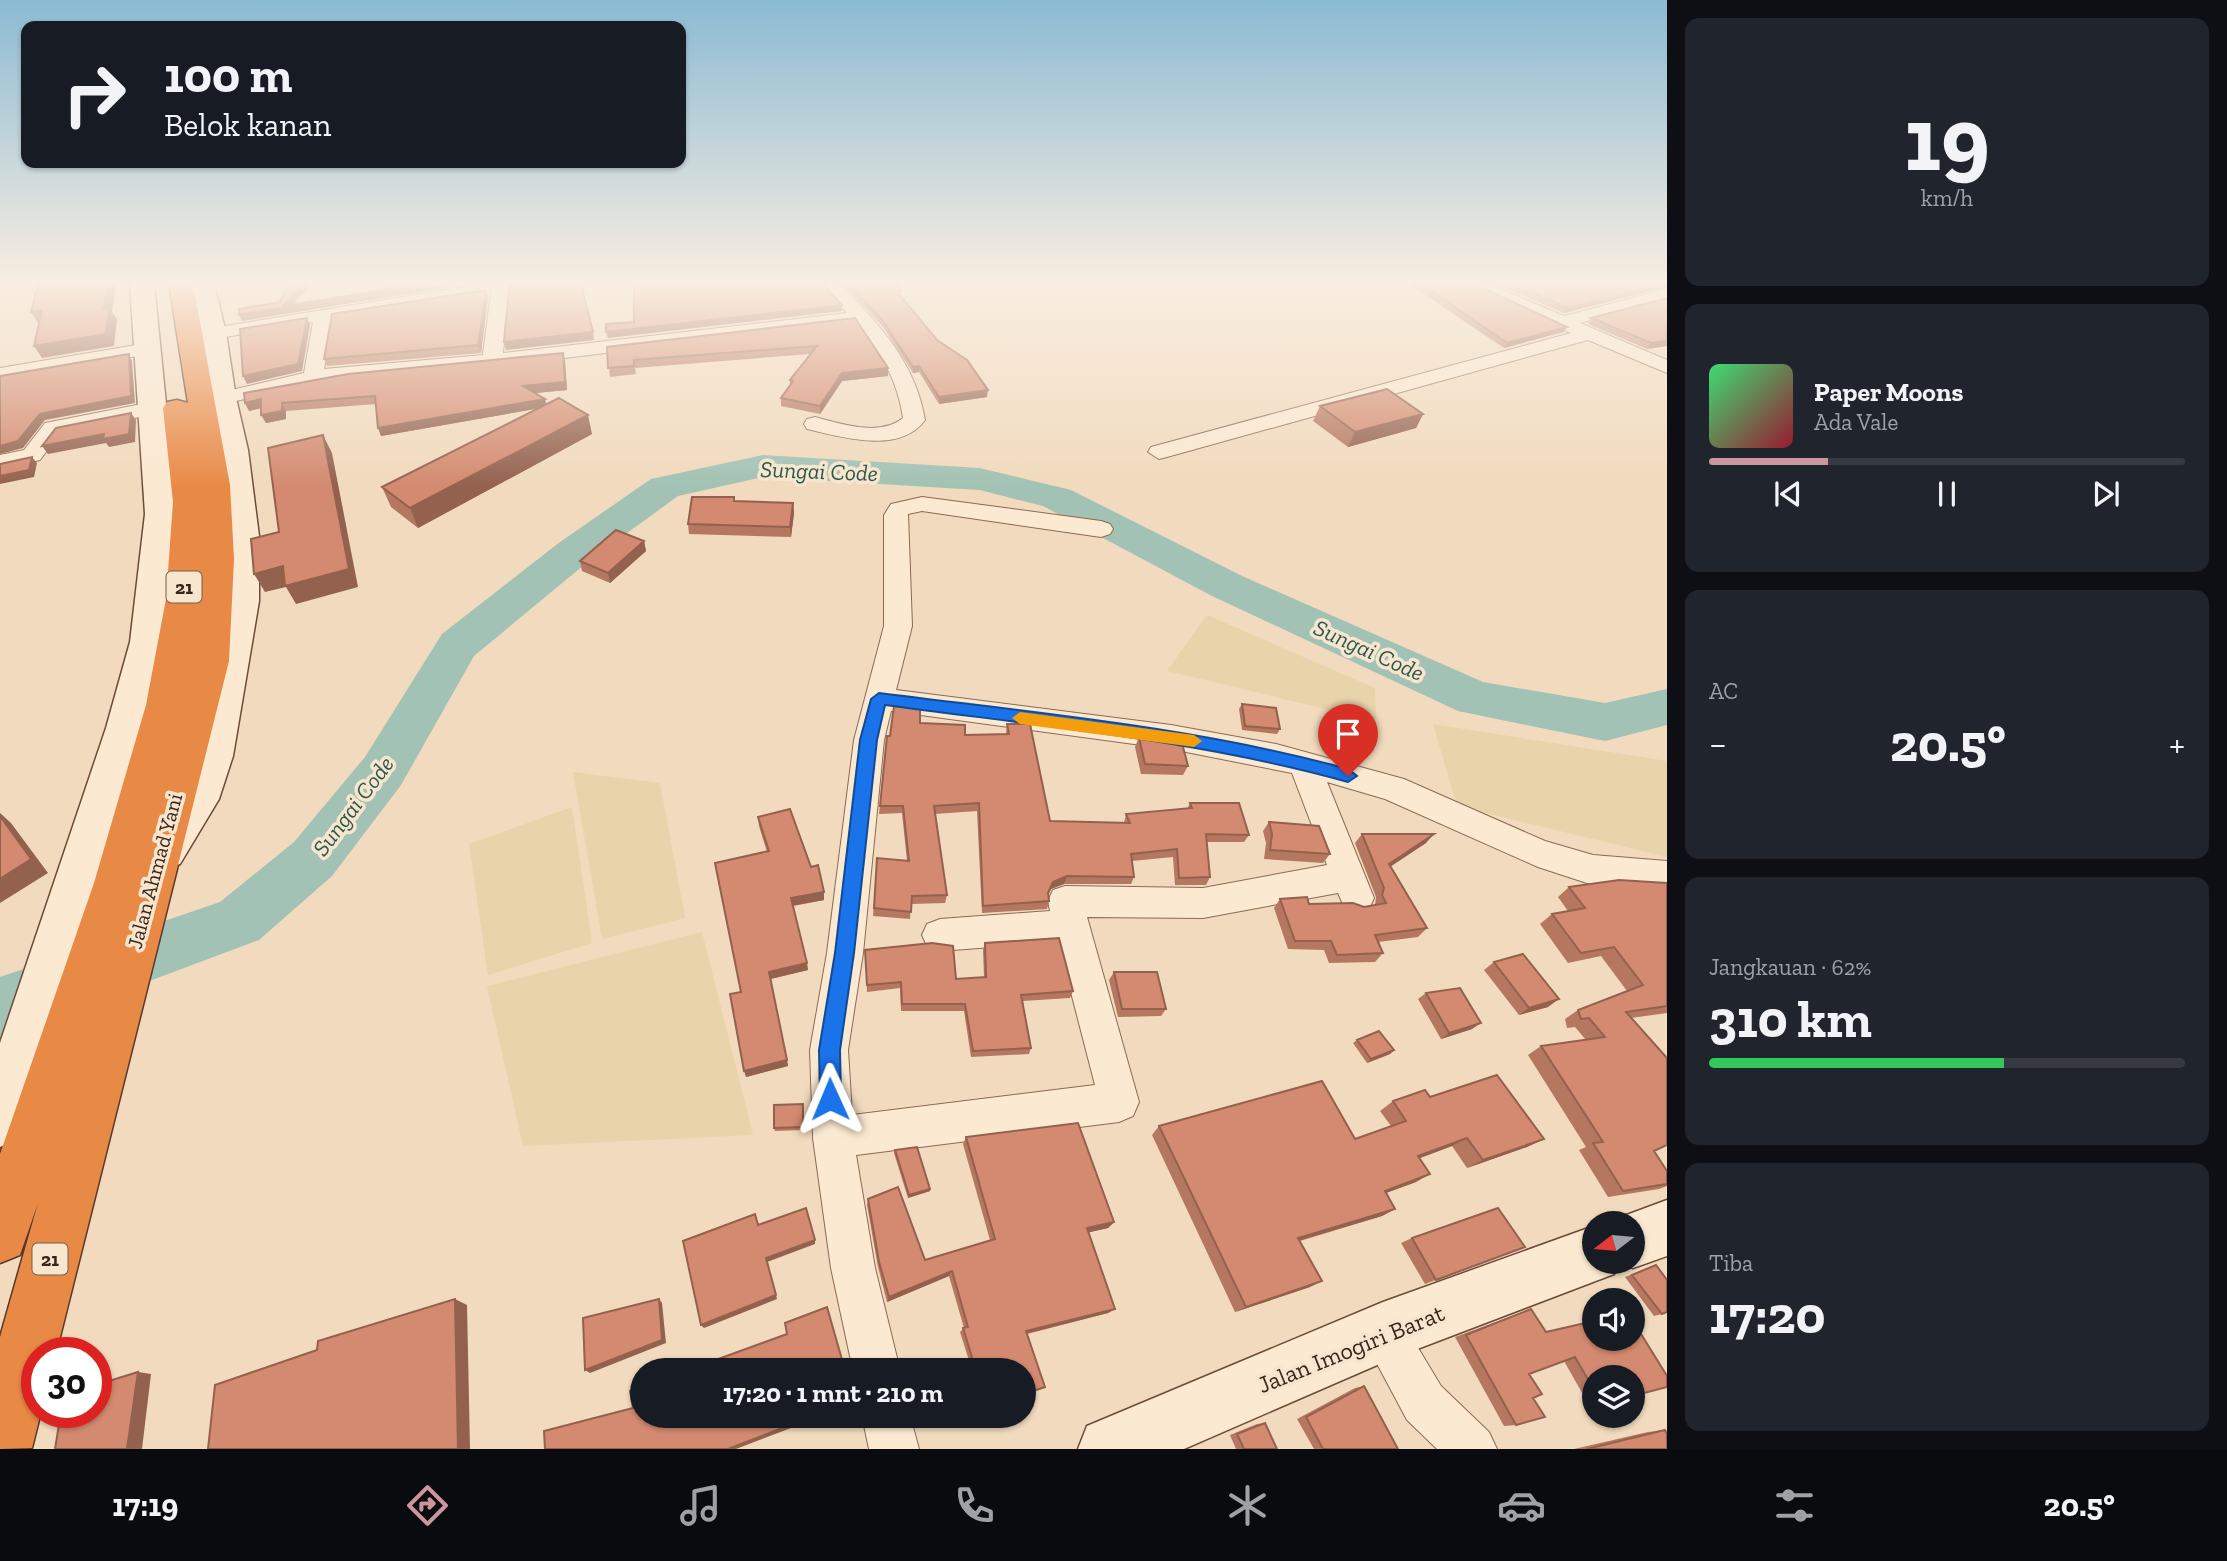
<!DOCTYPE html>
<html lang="id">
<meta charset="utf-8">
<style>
:root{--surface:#171b24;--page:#20242c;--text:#f1f3f6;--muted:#9ea1a6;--line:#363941;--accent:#cc949f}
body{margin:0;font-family:"Zilla Slab",serif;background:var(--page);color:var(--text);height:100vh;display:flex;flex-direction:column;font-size:26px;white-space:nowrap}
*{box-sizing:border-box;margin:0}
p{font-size:23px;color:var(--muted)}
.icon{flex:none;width:38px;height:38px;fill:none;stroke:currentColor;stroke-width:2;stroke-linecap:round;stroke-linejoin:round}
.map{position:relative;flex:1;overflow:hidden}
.sheet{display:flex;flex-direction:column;gap:18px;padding:18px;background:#0d0f14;width:560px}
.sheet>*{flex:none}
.banner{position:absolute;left:21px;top:21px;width:665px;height:147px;border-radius:14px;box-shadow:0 2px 5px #0004;background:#171b24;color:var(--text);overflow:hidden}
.needle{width:46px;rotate:254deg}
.buttons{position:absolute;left:1582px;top:1211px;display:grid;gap:14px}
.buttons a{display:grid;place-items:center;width:63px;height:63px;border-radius:50%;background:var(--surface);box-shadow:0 2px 5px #0004;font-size:35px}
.speed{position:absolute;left:21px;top:1337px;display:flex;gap:14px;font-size:35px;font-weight:700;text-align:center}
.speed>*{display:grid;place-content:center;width:91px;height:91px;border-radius:50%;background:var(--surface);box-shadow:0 2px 5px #0004;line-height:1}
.speed .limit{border:10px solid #d22;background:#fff;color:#111}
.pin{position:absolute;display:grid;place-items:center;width:60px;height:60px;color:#fff;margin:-72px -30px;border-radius:50% 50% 50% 0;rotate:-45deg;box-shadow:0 0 7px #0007}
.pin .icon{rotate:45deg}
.me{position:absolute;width:77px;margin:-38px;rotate:359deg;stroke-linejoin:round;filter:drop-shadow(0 0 5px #0008)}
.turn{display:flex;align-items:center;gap:24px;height:147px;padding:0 28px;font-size:32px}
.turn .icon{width:91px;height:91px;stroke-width:2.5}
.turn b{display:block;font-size:49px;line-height:60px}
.big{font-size:52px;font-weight:700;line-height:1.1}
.sheet .tile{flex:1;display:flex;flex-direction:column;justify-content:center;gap:10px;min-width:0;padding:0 24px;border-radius:14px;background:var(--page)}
.sheet .dial{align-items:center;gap:0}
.dial b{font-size:91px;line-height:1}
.song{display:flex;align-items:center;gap:21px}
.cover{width:84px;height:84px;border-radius:10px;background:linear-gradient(135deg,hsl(140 70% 55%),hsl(350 70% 35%))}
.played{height:7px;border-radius:4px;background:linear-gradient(90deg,var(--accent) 25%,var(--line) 25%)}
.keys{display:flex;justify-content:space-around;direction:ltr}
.heat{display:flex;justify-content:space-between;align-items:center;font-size:38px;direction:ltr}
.charge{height:10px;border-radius:5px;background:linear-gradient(90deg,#34c759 62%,var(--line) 0)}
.trip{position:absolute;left:630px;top:1358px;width:406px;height:70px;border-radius:35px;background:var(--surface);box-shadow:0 2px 5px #0004;font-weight:700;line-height:70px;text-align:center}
.dock{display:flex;height:112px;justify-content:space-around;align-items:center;background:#090b0e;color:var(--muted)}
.dock .icon{width:49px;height:49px}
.dock .current{color:var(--accent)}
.dock b{font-size:32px;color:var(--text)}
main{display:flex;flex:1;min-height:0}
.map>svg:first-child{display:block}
</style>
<main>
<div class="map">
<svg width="1667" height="1449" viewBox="0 0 1667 1449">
<rect width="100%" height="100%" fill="#f1dabd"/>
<path fill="#e7d4aa" d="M1207,615L1375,688L1376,721L1167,671Z
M1433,724L1667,761V857L1457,806Z
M573,772L660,783L685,918L602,939Z
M572,807L592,943L488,975L469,844Z
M702,932L753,1135L523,1146L487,986Z"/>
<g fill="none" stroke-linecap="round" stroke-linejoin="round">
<path fill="#a1c2b4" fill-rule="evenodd" d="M763,455L980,468L1071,490L1242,576L1483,682L1605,703L1667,689V725L1605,741L1458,711L1212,596L1043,506L980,490L763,477L678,496L590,560L474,656L401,785L332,876L259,940L0,1037V977L220,902L294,842L365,757L442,634L560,542L651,479Z"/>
<g stroke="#8b6a55" stroke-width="2">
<path id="street" d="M492,284L509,286L503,353L847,313L821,284H840C878,323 916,363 925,420C900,455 841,437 807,429L804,424L807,419L815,417C841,424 880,437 903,418C898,381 881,352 856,323L431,374C357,375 294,388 222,404L212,398L215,394L304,373L313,322L214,339L207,337L204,333L207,329L470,286L476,287L479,291L476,295L333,319L324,369L483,355Z
M1465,284H1489L1564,316L1667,289V300L1580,323L1667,360V373L1588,340L1167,457L1159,459L1148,452L1151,447L1571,333Z
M148,343L158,349L155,353L0,380V368Z
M152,402L163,408L160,413L60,433L40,460L0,469V455L24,450L45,423Z
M922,497L1101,521L1110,524L1113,529L1110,534L1101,537L922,511L908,514L912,626L896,690L1171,725L1276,744L1404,779L1545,841L1593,855L1667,861V891L1625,890L1593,885L1538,867L1385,799L1327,782L1374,898L1369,909L1357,913L1345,909L1338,893L1203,918L1087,917L1139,1102L1133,1116L1119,1122L856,1155L875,1268L900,1370H853L831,1268L813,1138L810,1050L827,953L854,740L884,626V515L891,504ZM891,711L1171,749L1292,773L1327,865L1203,888L1065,886L1053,890L1048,901L1050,911L940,919L927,924L922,935L927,946L940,951L1058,942L1095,1085L852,1115L848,1050L863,953L884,740Z
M1383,1309L1399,1316L1441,1386L1489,1432L1497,1449H1437L1407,1420L1360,1332L1367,1316Z
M862,1416H910L919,1449H869Z"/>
</g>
<g stroke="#6c4b38" stroke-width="3">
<path id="secondary" d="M130,284H154L177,514L166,642L144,728L26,1121L18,1139L0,1147V1043L106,728L130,642L145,514Z
M190,284H214L226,333L236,398L248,450L259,536V601L233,756L219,799L180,864L165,869L150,864L144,851L180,793L193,756L225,601L227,536L220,450L208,398L202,333Z
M1667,1200V1256L1633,1268L1619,1262L1614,1274L1391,1359L1184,1449H1078L1087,1426L1383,1302L1594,1226V1262H1633V1223H1612L1613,1220Z"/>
</g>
<g stroke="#58382a" stroke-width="3">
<path id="highway" d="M169,284H193L230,485L234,559L229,661L56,1353H37V1412H41L32,1448L0,1449V1337L38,1203L20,1255L0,1263V1154L94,883L146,705L166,599L173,502L163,408L167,402L177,400L188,403Z"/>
</g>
<use href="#street" fill="#fbe9d1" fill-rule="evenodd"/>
<use href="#secondary" fill="#fbe9d1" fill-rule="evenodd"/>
<use href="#highway" fill="#e98946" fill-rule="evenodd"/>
</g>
<path fill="#b57760" d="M843,284H896L901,297L987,397L939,404L919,372L913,373L883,327Z
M1409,284H1474L1567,327L1563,332L1504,348Z
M1496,284H1667V288L1650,291L1564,313Z
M486,290L488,297L481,353L327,366L324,359Z
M855,318L888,368V376L842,381L820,414L781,406V398L790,385V380L810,354L635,368L636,374L610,377L607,347Z
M1591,318L1667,346L1647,349L1588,324Z
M565,361L567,390L535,393L546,404L592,434L418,528L391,507L382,487L539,408L381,436L376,404L286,411V419L266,423L261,408L249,411L245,403Z
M1320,406L1423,414L1416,428L1348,447L1313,421Z
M793,503L794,513L791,537L689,534L688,524Z
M644,541L646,551L610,583L582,571L580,561Z
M1242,704L1280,729L1277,734L1242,730L1239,709Z
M920,723L965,735L1006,734L1007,724L1050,821L1124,823L1126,814L1187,809L1190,803L1249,835L1244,842H1206L1210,877L1206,885H1175L1173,857L1132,861L1134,877L1131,884H1064L1051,889L1048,894L1049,901L1047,909L982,913L977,811L935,814L947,895L945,903L911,904L910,919L873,916L877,858L907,861L902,813L879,814L887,736H890Z
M1139,737L1188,766L1183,775L1141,774L1135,747Z
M758,817L811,867L824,900L793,906L808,970L771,979L788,1066L746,1077L767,852L759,826Z
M1269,822L1330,854L1323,863L1264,859L1266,843L1263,831Z
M1362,834L1426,843L1390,866L1427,928L1418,937L1378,942L1383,953L1375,962L1329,963L1324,950L1288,949L1274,908L1280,899L1309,904L1364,907L1375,905L1376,897L1355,843Z
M1667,883V1013L1631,1018L1654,1151L1667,1171V1186L1659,1189L1608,1197L1579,1150L1586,1147L1528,1055L1541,1046L1586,1040L1575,1027L1567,1028L1565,1019L1578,1010L1627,991L1601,956L1568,963L1540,924L1552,914L1568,911L1558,897L1569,887Z
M985,943L1073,991L1070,998L1023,1001L1031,1048L1029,1054L971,1057L964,1011H901L900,988L867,992L865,950L956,979L984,977L983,950Z
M1494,962L1548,1007L1519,1015L1484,970Z
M1114,972L1166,1009L1161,1016L1118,1017L1109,980Z
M1426,993L1472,1029L1441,1039L1418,999Z
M1357,1040L1394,1050L1390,1054L1367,1063L1353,1043Z
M1430,1097L1544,1139L1527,1147L1467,1168L1452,1146L1420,1158L1416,1182L1386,1193L1395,1209L1382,1216L1300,1241L1310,1287L1235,1312L1152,1135L1159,1126L1355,1139L1391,1126L1380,1111L1393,1101Z
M803,1104L804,1130L775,1131L774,1128Z
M966,1137L1114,1222L1108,1228L1089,1232L1115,1309L1108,1313L1027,1334L1040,1389L1024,1395V1370H972L960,1332L964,1328L949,1276L887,1302L878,1267L867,1205L868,1199L925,1260L990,1240L963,1144Z
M895,1150L930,1191L908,1198L894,1153Z
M1412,1238L1525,1247L1425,1284L1401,1243Z
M1656,1265L1662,1314L1654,1316L1625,1277Z
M1531,1309L1546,1332L1594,1321V1404L1589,1405L1564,1361L1529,1374L1533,1398L1516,1425L1504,1426L1455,1337L1520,1313Z
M1364,1386L1398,1449H1314L1297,1419L1355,1388Z
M1265,1423L1277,1449H1236L1230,1435L1257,1424Z
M1665,1430L1667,1449H1574L1648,1432Z"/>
<path fill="#94614e" d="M108,284H116L112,312L117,319L114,346L42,358L34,346L104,308Z
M304,284H312L291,306L428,284H450V287L242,321L239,315L283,306Z
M1661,284H1667V288L1650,291L1564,313L1568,308Z
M486,290L488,297L481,353L478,345Z
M842,305V311L608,338L606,332Z
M42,310L39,324L31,312Z
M307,318L310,325L302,371L247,384L243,376Z
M1567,327L1563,332L1504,348L1507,343Z
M593,332L594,340L506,350L504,342Z
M1667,341V346L1647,349L1651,343Z
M563,353L565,361L567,390L526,394L523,386Z
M129,354L132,361L135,403L45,420L23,448L0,454V446L40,414Z
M919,366V372L913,373V367Z
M888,368V376L842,381L820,414V406L842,373Z
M988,390L987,397L939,404V397Z
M261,399L265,407L249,411L245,403Z
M545,399L547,407L381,436L378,428Z
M282,403L286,411V419L266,423L261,415Z
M131,413L136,420L135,442L109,447L106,443L48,454L42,446Z
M1423,414L1416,428L1348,447L1355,432Z
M588,415L592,434L418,528L410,508Z
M323,435L332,453L358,587L296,604L286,587L265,592L254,574L283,566Z
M32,457L37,463L34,477L0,484V476Z
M793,503L794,513L791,537L790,527Z
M644,541L646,551L610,583L608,573Z
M0,813L11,823L48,873L0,903Z
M1434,834L1426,843L1381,873L1389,864Z
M1067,876L1064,884L1051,889L1046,900L1053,882Z
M824,892V900L791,906V898Z
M807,963L808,970L770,979L769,972Z
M1559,999L1548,1007L1519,1015L1529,1008Z
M1481,1023L1472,1029L1441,1039L1449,1033Z
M1394,1050L1390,1054L1367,1063L1371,1059Z
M787,1060L788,1066L746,1077L744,1071Z
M1467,1138L1452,1146L1404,1164L1418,1156Z
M1544,1139L1527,1147L1467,1168L1483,1160Z
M1430,1174L1416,1182L1372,1198L1385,1191Z
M930,1189V1191L908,1198L909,1195Z
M1395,1209L1382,1216L1287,1244L1298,1238Z
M1114,1222L1108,1228L1082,1234L1087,1228Z
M815,1240V1244L767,1262L766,1258Z
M952,1271L949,1276L887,1302L889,1297Z
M1322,1281L1310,1287L1235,1312L1246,1307Z
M776,1295L777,1299L704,1328L701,1325Z
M455,1299L467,1305L470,1449H458Z
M659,1299L662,1303L666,1343L590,1373L585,1370Z
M1115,1309L1108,1313L1021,1335L1026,1331Z
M138,1372L151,1374L142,1449H127Z
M788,1416L791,1428L736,1449H728Z"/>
<path fill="#d38a70" stroke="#94614e" stroke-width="2" d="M38,284H108L104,308L109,307L106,334L34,346L42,310L31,312Z
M289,284H304L283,306L385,290L384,284H428L239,315V309L280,302Z
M522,284H581L593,332L504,342L509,286Z
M634,284H822L842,305L606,332V324L634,322Z
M849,284H896L901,291L897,292L937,340L967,360L988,390L939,397L919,366L913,367L883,321Z
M1421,284H1474L1567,327L1507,343Z
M1512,284H1661L1568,308Z
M486,290L478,345L324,359L332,314Z
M1667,298V341L1651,343L1591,318Z
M307,318L298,364L243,376L240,329Z
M855,318L888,368L842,373L820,406L781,398L793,381L790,380L817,346L634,360V366L608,368L607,347Z
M563,353L565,382L523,386L545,399L378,428L375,396L282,403V411L261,415V399L245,403L244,393L348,374Z
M129,354L131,396L40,414L18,441L0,446V376Z
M1387,389L1423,414L1355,432L1320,406Z
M559,398L588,415L410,508L382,487Z
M131,413L129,434L103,439L104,434L42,446L56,428Z
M323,435L349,569L285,586L283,566L254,574L251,539L279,532L268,448Z
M32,457L29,470L0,476V464Z
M692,497H734V501L793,503L790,527L688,524Z
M616,530L644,541L608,573L580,561Z
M1242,704L1276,708L1280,729L1245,726Z
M894,706L920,709V723L965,725V735L1009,734L1007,724H1030L1050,821L1130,823L1126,814L1192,808L1190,803H1239L1249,835L1206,834L1210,877L1179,878L1177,849L1131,854L1134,877L1067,876L1053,882L1048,893L1049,901L983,906L979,803L934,806L947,895L912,896L911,912L874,908L877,858L909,861L903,806H880L887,736H890Z
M1139,737L1182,743L1188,766L1145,764Z
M790,809L811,867L818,865L824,892L791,898L807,963L769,972L787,1060L744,1071L730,994L741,992L715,863L769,851L758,817Z
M0,816L31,859L0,879Z
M1269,822L1319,826L1330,854L1270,850L1272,834Z
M1362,834H1434L1389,864L1427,928L1375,935L1383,953L1337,955L1331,941H1295L1280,899L1307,897L1309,904L1353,903L1364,907L1386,903L1382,895L1384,888Z
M1619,880L1667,883V1006L1626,1012L1667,1058V1145L1654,1151L1667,1171V1184L1623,1191L1593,1143L1603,1142L1541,1046L1605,1037L1589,1018L1581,1019L1578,1010L1643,985L1614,947L1581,953L1552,914L1585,908L1569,887Z
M1059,938L1073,991L1021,995L1031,1048L973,1051L965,1004H902L901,982L867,985L865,950L932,943L953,946L956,979L986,977L985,943Z
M1523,954L1559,999L1529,1008L1494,962Z
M1114,972H1157L1166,1009H1122Z
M1460,988L1481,1023L1449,1033L1426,993Z
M1379,1031L1394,1050L1371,1059L1357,1040Z
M1497,1075L1544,1139L1483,1160L1467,1138L1418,1156L1430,1174L1385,1191L1395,1209L1298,1238L1322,1281L1246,1307L1159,1126L1322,1081L1355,1139L1406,1121L1393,1101L1425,1090L1430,1097Z
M803,1104V1127L774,1128V1105Z
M1078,1123L1114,1222L1087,1228L1115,1309L1026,1331L1045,1387L1024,1394V1370H976L963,1328L968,1327L952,1271L889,1297L879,1262L868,1199L898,1187L925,1260L995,1239L966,1137Z
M917,1147L930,1189L909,1195L895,1150Z
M806,1208L815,1240L766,1258L776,1295L701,1325L683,1241L755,1214L758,1225Z
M1498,1208L1525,1247L1436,1280L1412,1238Z
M1656,1265L1667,1280V1312L1662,1314L1632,1275Z
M455,1299L458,1449H208L215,1385L317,1350L318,1341Z
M659,1299L662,1340L585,1370L583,1318Z
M827,1307L845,1370H688L787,1334L785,1323Z
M1531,1309L1546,1332L1594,1321V1339H1633V1321L1667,1376V1387L1633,1396V1377H1594V1390L1575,1357L1529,1374L1542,1394L1533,1398L1545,1417L1516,1425L1466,1335Z
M138,1372L127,1449H55L61,1412H96V1385Z
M1364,1386L1398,1449H1323L1306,1417Z
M642,1387V1416H788L790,1425L728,1449H545L544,1431L633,1408L630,1391Z
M1265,1423L1277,1449H1244L1237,1434Z
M1665,1430L1667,1434V1449H1587Z"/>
<linearGradient id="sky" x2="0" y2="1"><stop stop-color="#8bbad3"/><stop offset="0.58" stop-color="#f9eee1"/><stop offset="1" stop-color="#f9eee1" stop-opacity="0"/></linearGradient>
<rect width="1667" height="487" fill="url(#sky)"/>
<path fill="#1a73e8" stroke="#114b97" stroke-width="2" d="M879,693C1036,713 1195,727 1348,769L1357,776L1348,782C1197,740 1040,726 885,705L877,740L854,953L840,1050L841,1099L838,1107L830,1110L823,1107L820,1099L819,1050L835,953L860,740L871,699Z"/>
<path fill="#f59e0b" d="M1020,712L1194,735L1202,741L1194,747L1020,724L1012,718Z"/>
<g text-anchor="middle" stroke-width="7" stroke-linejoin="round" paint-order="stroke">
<g fill="#f8e5cd" stroke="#725f50" stroke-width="2">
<rect x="166.5" y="571.5" width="35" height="31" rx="5"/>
<rect x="32.5" y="1243.5" width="35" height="31" rx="5"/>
</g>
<g font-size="19" font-weight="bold" fill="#39251b">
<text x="184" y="594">21</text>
<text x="50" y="1266">21</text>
</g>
<g font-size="21" fill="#39251b" stroke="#f8e5cd">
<text transform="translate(155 871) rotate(-75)" y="7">Jalan Ahmad Yani</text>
</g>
<g font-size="23" font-style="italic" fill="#295a4f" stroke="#f8e5cd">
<text transform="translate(819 471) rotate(2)" y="8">Sungai Code</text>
<text transform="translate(1369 650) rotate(24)" y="8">Sungai Code</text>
<text transform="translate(353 806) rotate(-53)" y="8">Sungai Code</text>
</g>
<g font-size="24" fill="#39251b" stroke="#f8e5cd">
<text transform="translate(1351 1349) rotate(-22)" y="8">Jalan Imogiri Barat</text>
</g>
</g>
</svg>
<div class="buttons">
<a><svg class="needle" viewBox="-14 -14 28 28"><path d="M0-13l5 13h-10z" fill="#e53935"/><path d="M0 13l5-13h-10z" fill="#9ea1a6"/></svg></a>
<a><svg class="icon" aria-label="sound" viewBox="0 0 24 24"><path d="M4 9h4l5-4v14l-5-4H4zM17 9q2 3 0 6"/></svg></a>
<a><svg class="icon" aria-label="layers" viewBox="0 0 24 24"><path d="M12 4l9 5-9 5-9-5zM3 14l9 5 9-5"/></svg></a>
</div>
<div class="speed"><div class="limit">30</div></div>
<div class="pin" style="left:1348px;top:776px;background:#d93025"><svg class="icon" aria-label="arrive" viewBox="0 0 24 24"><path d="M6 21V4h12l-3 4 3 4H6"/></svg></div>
<svg class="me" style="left:830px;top:1099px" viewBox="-20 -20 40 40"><path d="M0-17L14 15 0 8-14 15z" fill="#1a73e8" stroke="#fff" stroke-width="4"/></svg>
<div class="trip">17:20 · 1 mnt · 210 m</div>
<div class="banner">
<div class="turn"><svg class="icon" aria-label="right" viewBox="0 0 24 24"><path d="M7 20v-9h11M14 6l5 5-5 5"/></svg><div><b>100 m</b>Belok kanan</div></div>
</div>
</div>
<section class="sheet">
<div class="tile dial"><b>19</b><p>km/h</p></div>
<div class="tile">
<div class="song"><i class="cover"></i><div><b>Paper Moons</b><p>Ada Vale</p></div></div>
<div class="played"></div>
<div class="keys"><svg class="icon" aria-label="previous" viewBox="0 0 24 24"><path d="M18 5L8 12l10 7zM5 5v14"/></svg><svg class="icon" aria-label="pause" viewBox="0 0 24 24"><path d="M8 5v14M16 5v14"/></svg><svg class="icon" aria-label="next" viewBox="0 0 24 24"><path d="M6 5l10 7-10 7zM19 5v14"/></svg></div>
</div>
<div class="tile"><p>AC</p>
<div class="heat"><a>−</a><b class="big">20.5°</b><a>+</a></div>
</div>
<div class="tile"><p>Jangkauan · 62%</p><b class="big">310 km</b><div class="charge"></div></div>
<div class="tile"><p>Tiba</p><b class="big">17:20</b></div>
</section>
</main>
<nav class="dock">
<b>17:19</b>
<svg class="icon current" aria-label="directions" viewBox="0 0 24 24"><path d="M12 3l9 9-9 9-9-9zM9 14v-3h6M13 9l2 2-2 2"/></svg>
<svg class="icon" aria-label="music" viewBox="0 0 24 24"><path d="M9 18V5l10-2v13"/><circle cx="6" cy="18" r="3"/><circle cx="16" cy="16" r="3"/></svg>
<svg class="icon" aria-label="phone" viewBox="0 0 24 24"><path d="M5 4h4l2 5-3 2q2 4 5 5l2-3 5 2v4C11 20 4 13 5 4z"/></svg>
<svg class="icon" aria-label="climate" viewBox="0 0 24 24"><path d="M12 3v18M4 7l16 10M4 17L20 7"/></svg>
<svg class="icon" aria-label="car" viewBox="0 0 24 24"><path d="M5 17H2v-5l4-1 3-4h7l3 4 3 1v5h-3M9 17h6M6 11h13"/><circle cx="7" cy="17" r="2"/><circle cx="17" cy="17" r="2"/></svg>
<svg class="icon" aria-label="filters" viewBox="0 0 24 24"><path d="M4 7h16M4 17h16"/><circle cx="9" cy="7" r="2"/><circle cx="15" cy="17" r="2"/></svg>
<b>20.5°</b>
</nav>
